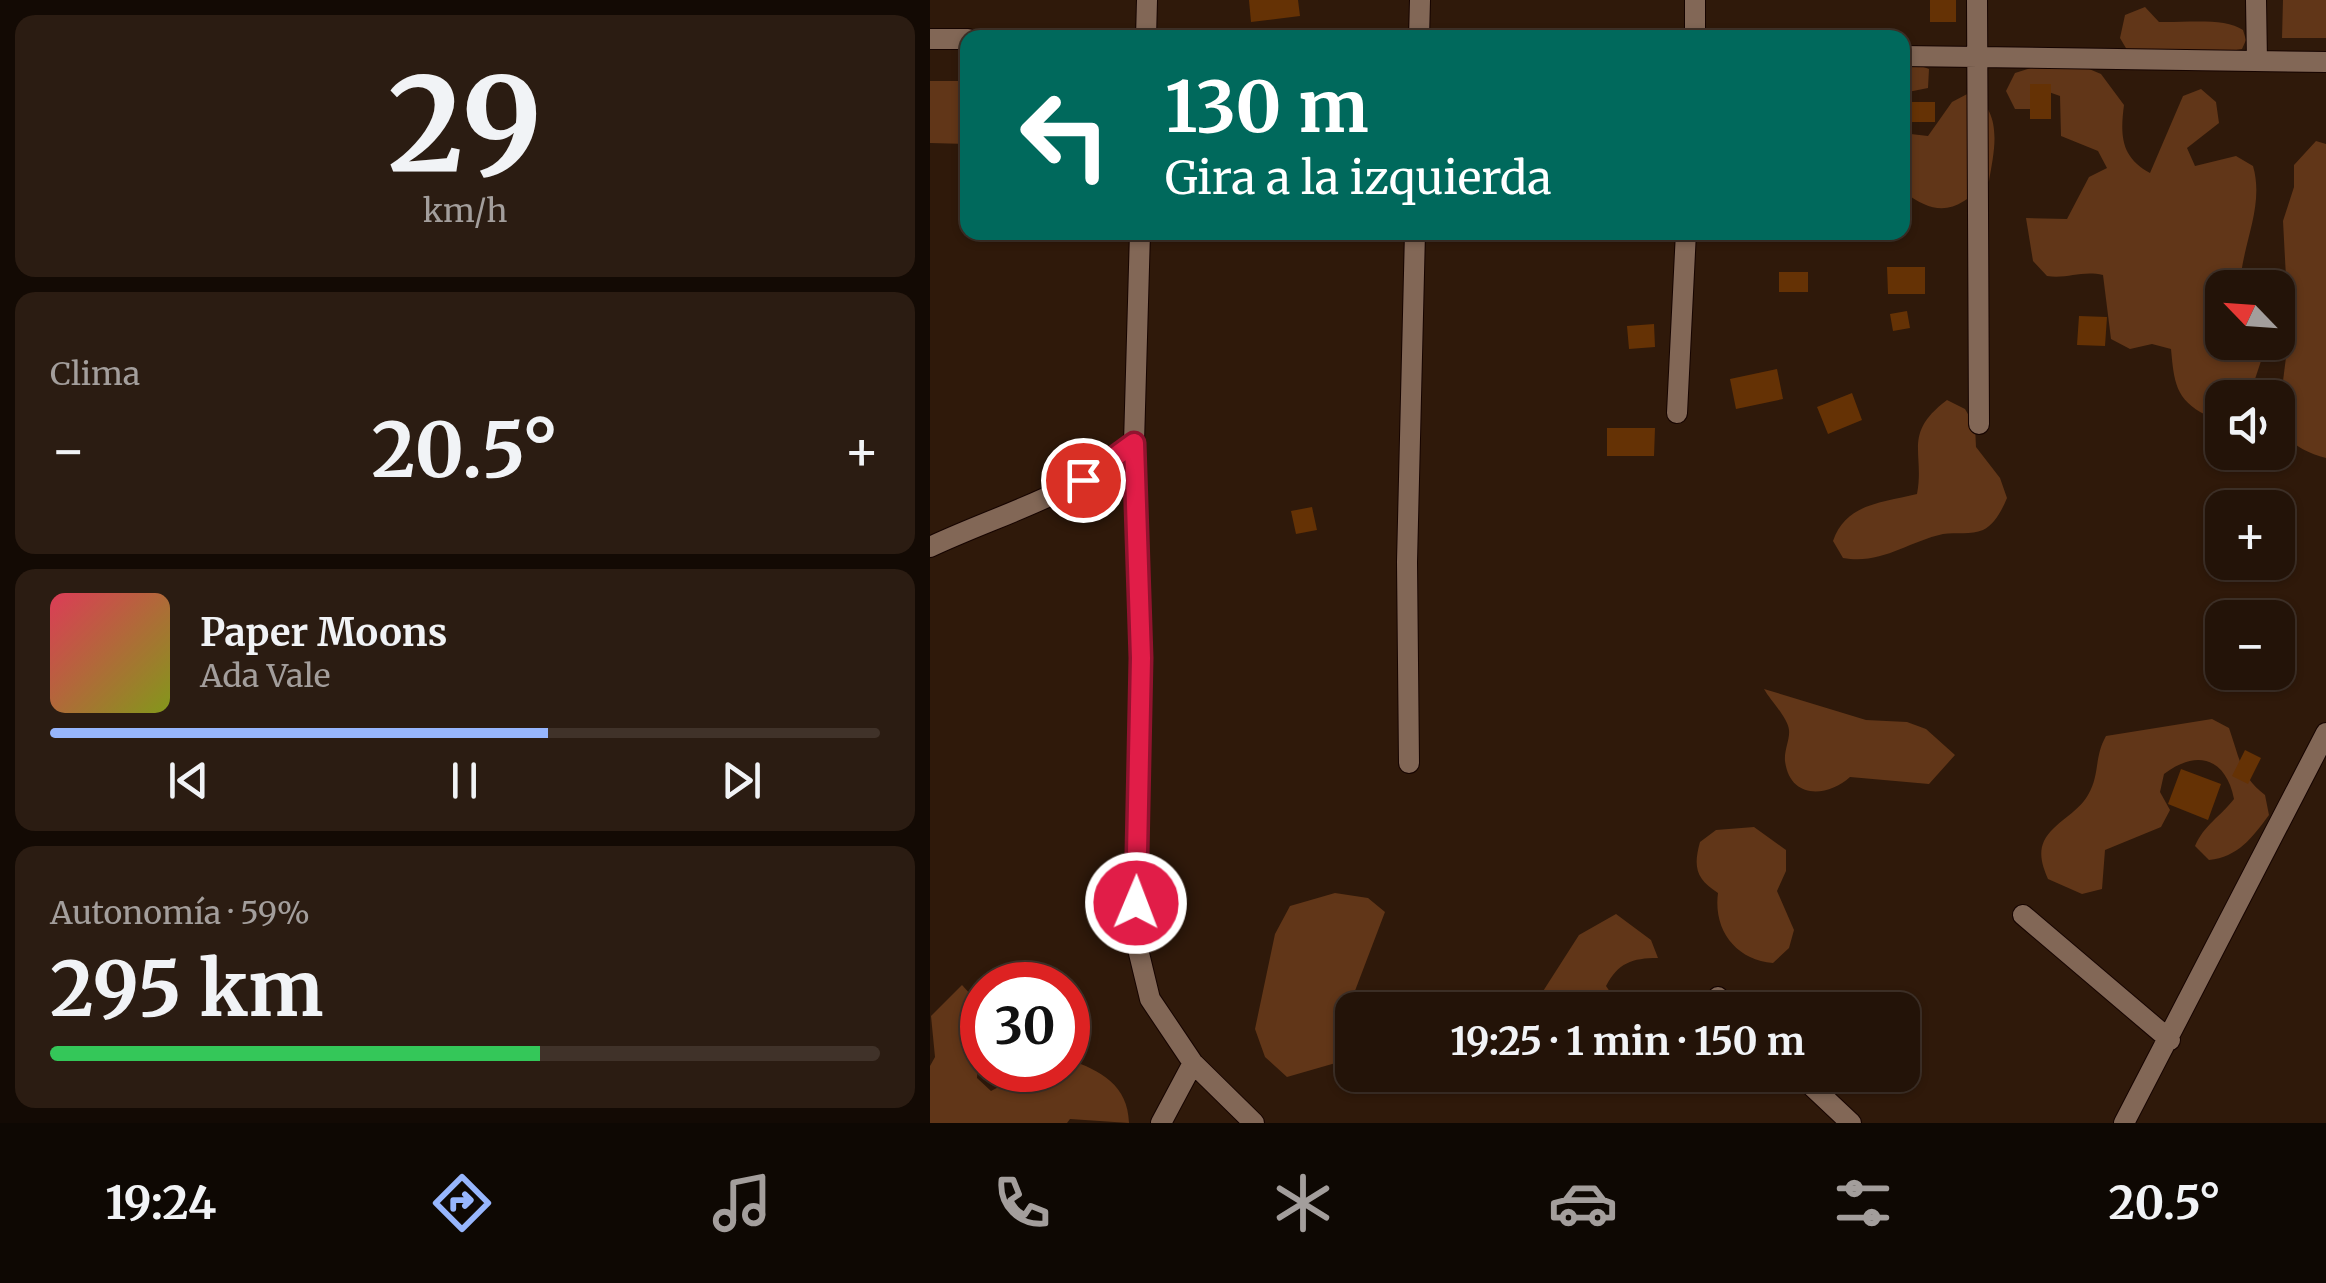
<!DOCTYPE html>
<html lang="es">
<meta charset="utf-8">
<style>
:root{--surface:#231308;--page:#2b1c12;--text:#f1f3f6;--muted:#a39e9c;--line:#403229;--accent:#97b6fd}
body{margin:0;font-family:Merriweather,serif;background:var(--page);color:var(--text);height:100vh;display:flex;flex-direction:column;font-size:38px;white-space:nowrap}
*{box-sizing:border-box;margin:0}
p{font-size:32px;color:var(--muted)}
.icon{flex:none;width:55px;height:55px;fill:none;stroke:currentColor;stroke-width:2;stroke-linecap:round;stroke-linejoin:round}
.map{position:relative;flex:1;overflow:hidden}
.side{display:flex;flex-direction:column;gap:15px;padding:15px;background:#130a04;width:930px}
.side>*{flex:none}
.hud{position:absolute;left:30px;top:30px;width:950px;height:210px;border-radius:20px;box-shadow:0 2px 8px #0004,0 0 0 2px var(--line);background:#00695c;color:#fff;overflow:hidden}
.needle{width:65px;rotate:295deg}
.tools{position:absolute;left:1275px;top:270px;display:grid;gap:20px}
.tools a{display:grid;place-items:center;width:90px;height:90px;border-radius:20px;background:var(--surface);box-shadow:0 2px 8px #0004,0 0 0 2px var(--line);font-size:50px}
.speed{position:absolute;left:30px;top:962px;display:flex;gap:20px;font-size:50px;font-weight:700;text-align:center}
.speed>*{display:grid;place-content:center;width:130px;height:130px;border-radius:50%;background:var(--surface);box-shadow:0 2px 8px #0004,0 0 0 2px var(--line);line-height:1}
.speed .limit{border:15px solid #d22;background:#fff;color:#111}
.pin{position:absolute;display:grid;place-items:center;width:85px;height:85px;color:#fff;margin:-42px;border:5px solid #fff;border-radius:50%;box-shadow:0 2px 10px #0007}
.me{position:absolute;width:110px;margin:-55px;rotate:1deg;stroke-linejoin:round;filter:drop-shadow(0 0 8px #0008)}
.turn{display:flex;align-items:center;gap:35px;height:210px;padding:0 40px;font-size:45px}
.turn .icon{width:130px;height:130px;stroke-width:2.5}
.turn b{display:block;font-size:70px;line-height:85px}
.big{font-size:75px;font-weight:700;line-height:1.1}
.side .card{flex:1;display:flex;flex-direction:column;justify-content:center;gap:15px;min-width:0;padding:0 35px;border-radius:20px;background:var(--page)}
.side .dial{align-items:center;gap:0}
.dial b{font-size:130px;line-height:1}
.song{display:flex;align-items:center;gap:30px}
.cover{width:120px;height:120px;border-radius:15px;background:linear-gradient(135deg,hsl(350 70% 55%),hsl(70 70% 35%))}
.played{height:10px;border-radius:5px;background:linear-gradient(90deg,var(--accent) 60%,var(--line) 60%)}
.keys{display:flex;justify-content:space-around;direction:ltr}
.heat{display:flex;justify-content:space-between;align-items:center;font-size:55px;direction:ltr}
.charge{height:15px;border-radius:8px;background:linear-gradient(90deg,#34c759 59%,var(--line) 0)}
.trip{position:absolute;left:405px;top:992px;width:585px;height:100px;border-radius:20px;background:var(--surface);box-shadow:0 2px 8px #0004,0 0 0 2px var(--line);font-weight:700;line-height:100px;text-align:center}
.tab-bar{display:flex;height:160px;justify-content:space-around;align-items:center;background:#0e0803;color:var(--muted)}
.tab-bar .icon{width:70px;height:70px}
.tab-bar .on{color:var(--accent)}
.tab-bar b{font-size:45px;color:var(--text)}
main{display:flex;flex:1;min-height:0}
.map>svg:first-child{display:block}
</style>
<main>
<section class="side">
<div class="card dial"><b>29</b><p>km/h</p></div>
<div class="card"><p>Clima</p>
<div class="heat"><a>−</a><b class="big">20.5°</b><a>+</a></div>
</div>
<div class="card">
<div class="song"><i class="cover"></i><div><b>Paper Moons</b><p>Ada Vale</p></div></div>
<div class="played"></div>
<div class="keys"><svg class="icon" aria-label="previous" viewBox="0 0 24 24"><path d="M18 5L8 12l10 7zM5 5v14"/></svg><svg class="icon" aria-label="pause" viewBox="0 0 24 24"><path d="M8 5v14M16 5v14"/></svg><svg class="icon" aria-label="next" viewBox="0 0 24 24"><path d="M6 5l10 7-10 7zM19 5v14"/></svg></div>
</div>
<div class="card"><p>Autonomía · 59%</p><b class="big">295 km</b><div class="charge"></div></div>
</section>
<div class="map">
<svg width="1396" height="1123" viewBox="0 0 1396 1123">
<rect width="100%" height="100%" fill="#2f190a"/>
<path fill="#613618" d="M1353,0H1396V38H1352Z
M1215,7L1229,22C1253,23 1295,17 1313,30L1316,40L1312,49C1273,57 1238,45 1200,55L1190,38L1195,15Z
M1133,58L1171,74L1194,105C1190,136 1191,157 1220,173L1253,96L1271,89L1286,102L1289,123L1257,148L1265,166L1306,156L1323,166C1335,207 1311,246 1310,287L1292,288V342L1337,343L1325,379L1309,397L1292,398V409L1276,415C1245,400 1244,381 1241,349L1222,344L1200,349L1181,339L1173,275C1152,270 1138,279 1117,276L1103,261L1096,218L1137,219L1159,177L1177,168L1168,151L1131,136L1130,96L1113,90L1105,109H1085L1076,91L1085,73Z
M972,59L999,69L998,88L973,93Z
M0,81H37V144L0,143Z
M1041,92C1073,112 1065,147 1059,181C1027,211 1009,219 973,191L972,133L998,136L1022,102Z
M1386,141L1396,144V458C1371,451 1350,440 1349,412L1359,334L1353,221L1364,187V165Z
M1017,400L1035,409L1045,426L1046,447L1070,478L1077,498C1072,510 1065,524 1053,530C1041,535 1026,532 1013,534C977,542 951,565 913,558L903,541C916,503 952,503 987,494C995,452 972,434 1017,400Z
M834,689L936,720L977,722L996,729L1025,755L999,784L920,777C898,797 860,800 855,761C854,750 860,740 859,730C858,718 840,700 834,689Z
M1282,719L1299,728C1309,756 1310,776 1335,795L1339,815C1322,838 1308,857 1279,860L1265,846C1274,825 1290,817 1304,799C1296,758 1267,749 1234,774L1230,792L1240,810L1231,827L1175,850L1172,889L1152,894L1118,879C1113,867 1108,854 1114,841C1124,822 1147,814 1158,795C1170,775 1164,757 1176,736Z
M824,827L856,850V871L847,891L864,930L859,948L843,963C806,960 783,930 788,893C766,879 763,867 770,842L786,830Z
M405,893L438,898L455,912L423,996L422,1051L416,1060L357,1077L335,1057L325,1029L345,934L360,906Z
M686,914L721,940L728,958C702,958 688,963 676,986L687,1002C721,1001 743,991 773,1010H601L649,935Z
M32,985L52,1007L47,1078L61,1091L101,1070H138V1059C171,1071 198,1085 199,1123L140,1119L137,1123H0V1066L5,1057L1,1016Z"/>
<path fill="#653205" d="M319,0H368L370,16L321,22Z
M1000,0H1026V22H1000Z
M1100,84H1121V119H1100Z
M972,102H1005V122H972Z
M957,267H995V294H958Z
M849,272H878V292H849Z
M977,311L980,328L963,331L960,314Z
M1149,316L1177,317L1175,346L1147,345Z
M724,324L725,347L699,349L697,326Z
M847,369L853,399L806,409L800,379Z
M922,393L932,420L898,434L887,407Z
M677,428H725L724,456H677Z
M382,507L387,530L366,534L361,511Z
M1315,750L1331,758L1318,784L1302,776Z
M1251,769L1291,784L1278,820L1238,804Z
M922,997L933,1010H907Z"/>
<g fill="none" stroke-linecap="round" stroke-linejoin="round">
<g stroke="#160400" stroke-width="22">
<path id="minor" d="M1047,0L1049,424
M1326,0L1327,61
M216,38L217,0
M489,38L490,0
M765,38V0
M0,39H38
M972,56L1396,62
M210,232L204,443L211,658L206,941L220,999L263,1063L324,1123
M747,413L756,232
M0,547C70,514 145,495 204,443
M479,763L477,562L485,232
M1093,915L1240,1040
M788,997L801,1010
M870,1075L921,1123
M231,1123L263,1063
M1194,1123L1396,733"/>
</g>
<use href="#minor" stroke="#826756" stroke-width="20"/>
</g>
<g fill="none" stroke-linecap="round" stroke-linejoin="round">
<g stroke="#92132f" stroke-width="25">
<path id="route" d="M153,480L204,443L211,658L206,903"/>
</g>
<use href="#route" stroke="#e11d48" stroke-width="18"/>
</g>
</svg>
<div class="tools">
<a><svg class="needle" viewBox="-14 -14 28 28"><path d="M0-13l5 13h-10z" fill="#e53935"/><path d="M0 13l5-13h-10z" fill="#a39e9c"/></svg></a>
<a><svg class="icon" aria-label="sound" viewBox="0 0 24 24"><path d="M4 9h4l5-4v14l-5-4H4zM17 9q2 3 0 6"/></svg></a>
<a>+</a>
<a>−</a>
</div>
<div class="speed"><div class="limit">30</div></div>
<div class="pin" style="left:153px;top:480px;background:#d93025"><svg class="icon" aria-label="arrive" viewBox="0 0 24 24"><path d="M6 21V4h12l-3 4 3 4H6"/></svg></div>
<svg class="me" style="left:206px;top:903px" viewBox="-20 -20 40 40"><circle r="17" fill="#e11d48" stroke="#fff" stroke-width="3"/><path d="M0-11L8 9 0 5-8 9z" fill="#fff"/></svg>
<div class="trip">19:25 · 1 min · 150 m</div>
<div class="hud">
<div class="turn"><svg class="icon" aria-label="left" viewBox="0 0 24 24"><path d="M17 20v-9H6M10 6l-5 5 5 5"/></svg><div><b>130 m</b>Gira a la izquierda</div></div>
</div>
</div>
</main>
<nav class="tab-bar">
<b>19:24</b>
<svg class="icon on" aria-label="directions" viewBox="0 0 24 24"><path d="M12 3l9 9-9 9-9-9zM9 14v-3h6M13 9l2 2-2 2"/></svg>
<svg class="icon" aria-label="music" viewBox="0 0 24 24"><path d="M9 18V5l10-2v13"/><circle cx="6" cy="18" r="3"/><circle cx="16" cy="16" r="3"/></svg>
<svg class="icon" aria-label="phone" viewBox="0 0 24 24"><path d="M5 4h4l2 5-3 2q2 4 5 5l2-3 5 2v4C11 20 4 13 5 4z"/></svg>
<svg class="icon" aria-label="climate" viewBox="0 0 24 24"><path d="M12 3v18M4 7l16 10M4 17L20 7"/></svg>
<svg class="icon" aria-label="car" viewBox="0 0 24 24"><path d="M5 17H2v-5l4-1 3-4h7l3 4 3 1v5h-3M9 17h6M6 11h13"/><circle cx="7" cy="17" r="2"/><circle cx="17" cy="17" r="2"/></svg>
<svg class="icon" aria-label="filters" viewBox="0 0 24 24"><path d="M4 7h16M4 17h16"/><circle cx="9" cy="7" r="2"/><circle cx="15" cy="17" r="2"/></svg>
<b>20.5°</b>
</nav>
